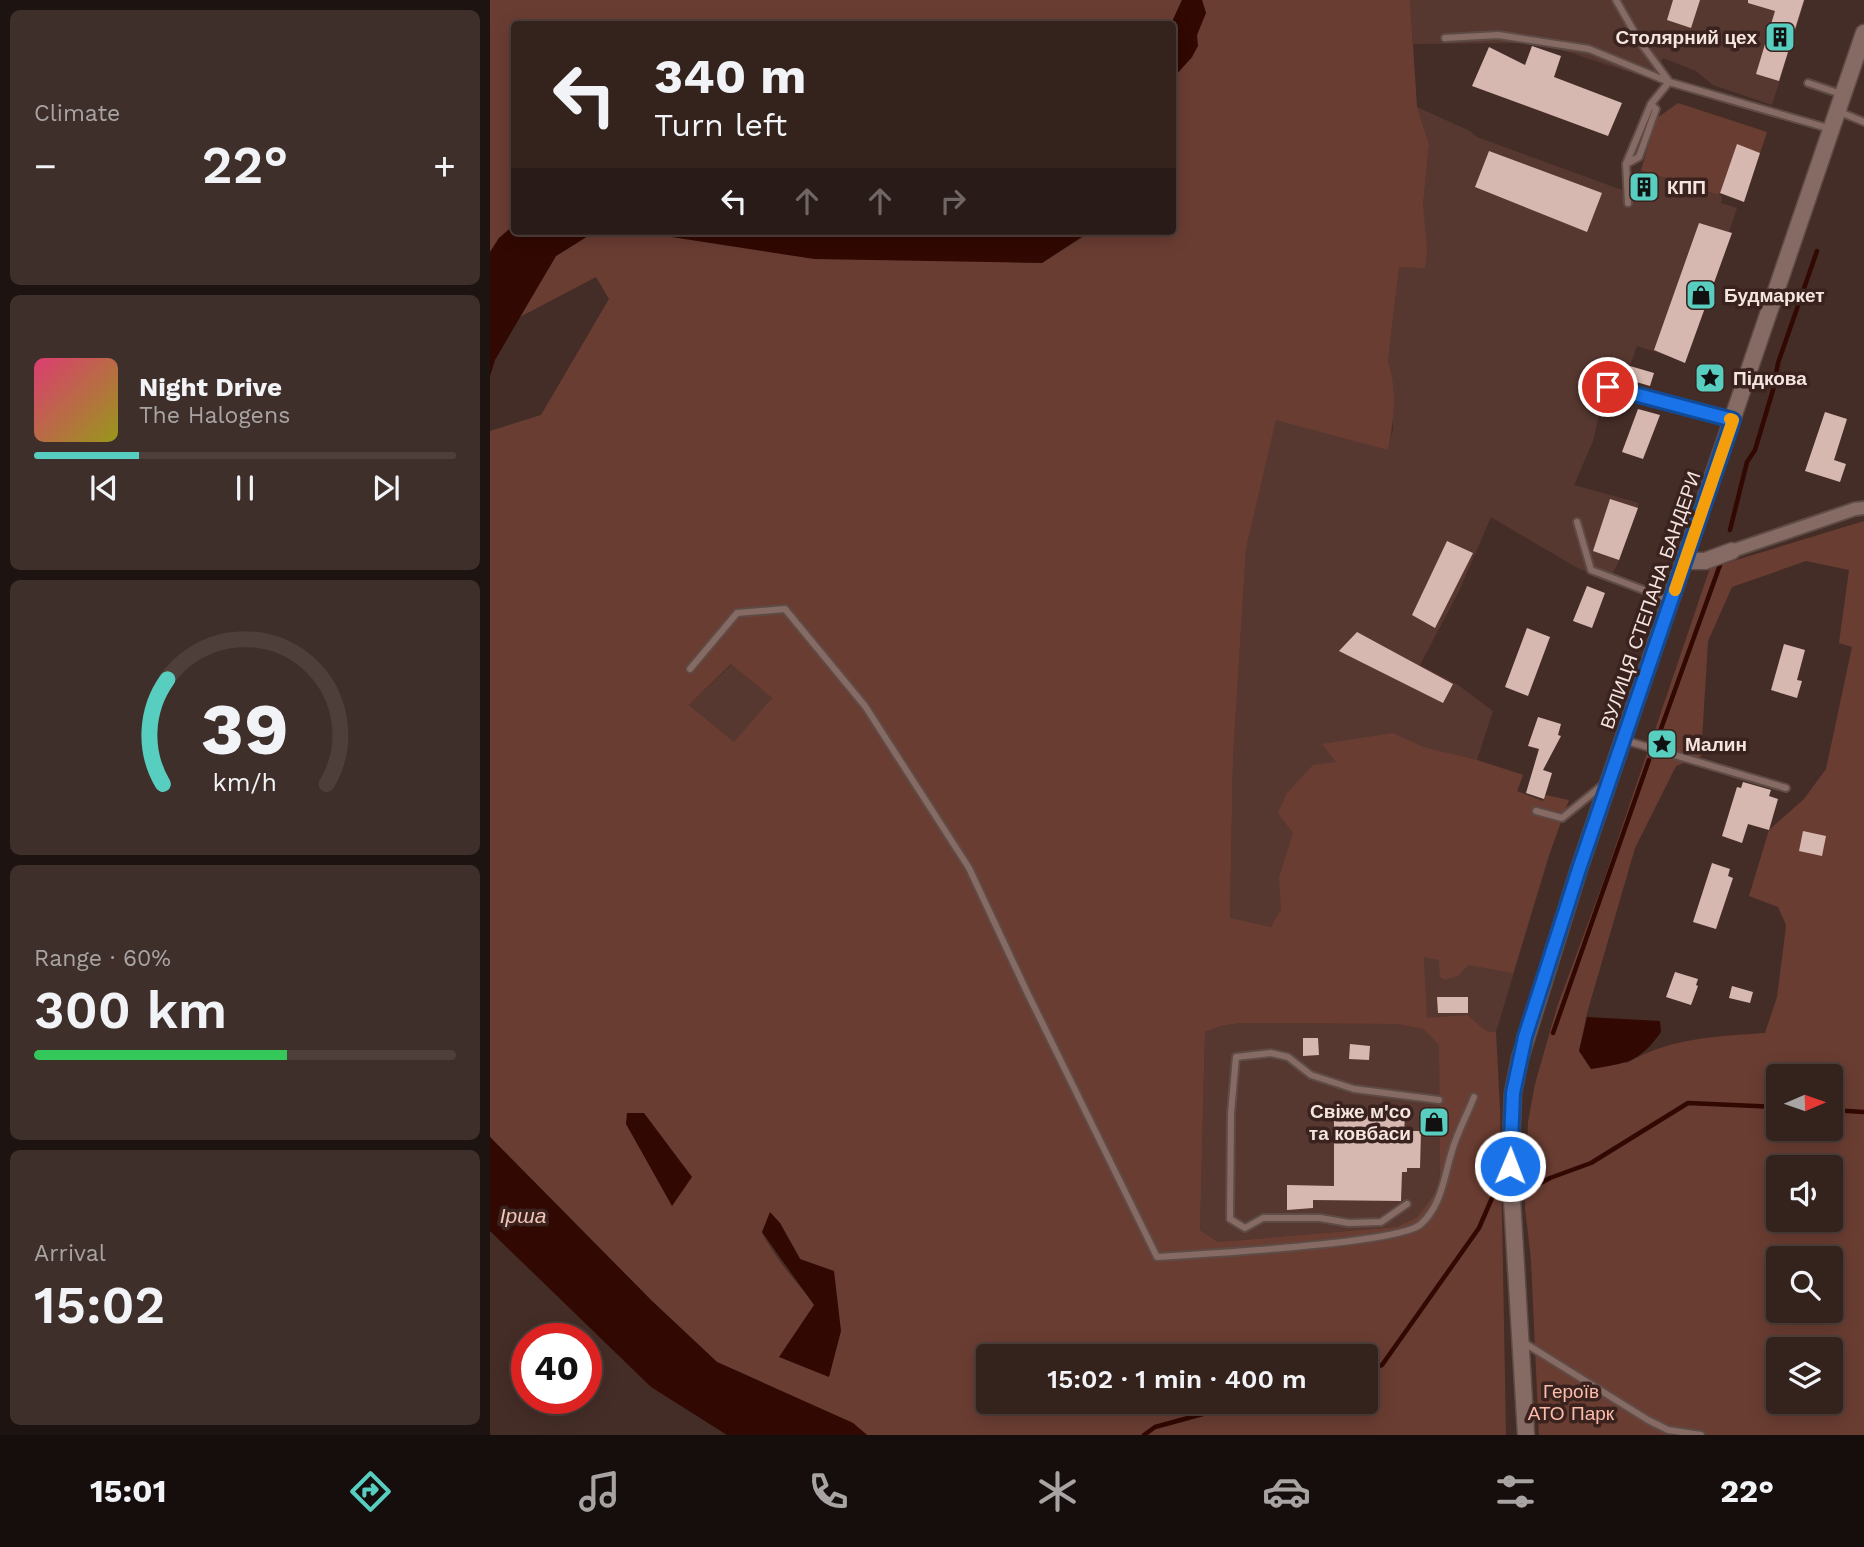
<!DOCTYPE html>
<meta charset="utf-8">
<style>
:root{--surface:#34221d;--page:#3f2f2a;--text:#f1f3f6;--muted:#a9a4a4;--line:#4e3f3b;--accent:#58cec0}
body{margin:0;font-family:"Work Sans",sans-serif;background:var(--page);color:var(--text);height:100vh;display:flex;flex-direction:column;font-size:26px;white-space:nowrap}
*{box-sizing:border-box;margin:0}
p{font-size:23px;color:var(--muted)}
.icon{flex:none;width:38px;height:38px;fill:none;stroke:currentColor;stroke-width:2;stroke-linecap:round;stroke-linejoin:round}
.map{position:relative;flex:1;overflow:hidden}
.panel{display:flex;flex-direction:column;gap:10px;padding:10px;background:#1d1310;width:490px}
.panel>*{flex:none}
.top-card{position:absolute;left:21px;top:21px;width:665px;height:214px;border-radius:7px;box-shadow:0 4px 18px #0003,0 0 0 2px var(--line);background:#34221d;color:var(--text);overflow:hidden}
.needle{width:46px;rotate:88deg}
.fabs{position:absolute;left:1276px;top:1064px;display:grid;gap:14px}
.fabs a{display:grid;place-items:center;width:77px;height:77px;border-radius:7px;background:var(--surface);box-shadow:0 4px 18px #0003,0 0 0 2px var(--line);font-size:35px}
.speed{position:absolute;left:21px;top:1323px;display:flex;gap:14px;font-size:35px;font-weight:700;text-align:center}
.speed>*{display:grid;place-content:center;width:91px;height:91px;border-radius:50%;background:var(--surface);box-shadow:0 4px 18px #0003,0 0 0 2px var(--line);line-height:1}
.speed .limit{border:10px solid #d22;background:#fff;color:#111}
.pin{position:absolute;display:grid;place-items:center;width:60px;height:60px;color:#fff;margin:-30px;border:4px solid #fff;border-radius:50%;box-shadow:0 2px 7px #0007}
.me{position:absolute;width:77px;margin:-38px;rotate:1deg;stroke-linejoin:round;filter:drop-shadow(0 0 5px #0008)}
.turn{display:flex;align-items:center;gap:24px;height:147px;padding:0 28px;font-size:32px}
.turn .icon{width:91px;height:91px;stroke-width:2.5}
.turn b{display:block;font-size:49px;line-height:60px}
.lanes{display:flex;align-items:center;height:66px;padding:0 28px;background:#0003;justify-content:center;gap:35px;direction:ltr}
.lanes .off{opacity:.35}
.big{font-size:52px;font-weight:600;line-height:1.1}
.panel .card{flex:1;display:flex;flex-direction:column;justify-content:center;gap:10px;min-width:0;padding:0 24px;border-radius:10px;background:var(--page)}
.panel .dial{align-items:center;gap:0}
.dial svg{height:182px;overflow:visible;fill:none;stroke:var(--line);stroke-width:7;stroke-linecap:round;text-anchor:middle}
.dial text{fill:var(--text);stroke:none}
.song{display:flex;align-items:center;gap:21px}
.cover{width:84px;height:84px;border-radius:10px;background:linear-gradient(135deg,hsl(340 70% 55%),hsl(60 70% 35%))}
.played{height:7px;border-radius:4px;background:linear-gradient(90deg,var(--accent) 25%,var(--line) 25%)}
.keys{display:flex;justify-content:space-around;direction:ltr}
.heat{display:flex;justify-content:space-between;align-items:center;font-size:38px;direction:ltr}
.charge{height:10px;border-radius:5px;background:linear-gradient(90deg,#34c759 60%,var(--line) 0)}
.trip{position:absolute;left:486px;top:1344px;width:402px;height:70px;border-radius:7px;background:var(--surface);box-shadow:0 4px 18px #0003,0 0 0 2px var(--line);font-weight:600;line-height:70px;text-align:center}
.dock{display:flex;height:112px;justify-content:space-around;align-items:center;background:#150e0c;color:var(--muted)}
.dock .icon{width:49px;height:49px}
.dock .selected{color:var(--accent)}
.dock b{font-size:32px;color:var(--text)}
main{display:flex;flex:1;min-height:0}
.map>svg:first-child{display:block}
</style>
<main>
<section class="panel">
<div class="card"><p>Climate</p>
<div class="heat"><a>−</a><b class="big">22°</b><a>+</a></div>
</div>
<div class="card">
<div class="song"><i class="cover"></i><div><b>Night Drive</b><p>The Halogens</p></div></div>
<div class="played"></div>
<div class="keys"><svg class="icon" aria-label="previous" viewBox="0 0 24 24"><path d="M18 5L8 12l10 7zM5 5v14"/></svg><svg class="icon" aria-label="pause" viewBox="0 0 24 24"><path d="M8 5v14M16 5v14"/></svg><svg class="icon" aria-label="next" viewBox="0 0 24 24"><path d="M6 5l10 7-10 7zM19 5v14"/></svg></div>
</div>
<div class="card dial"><svg viewBox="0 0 100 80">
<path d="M14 69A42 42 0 1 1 86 69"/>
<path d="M14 69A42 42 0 0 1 16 23" stroke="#58cec0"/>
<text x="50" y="56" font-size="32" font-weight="700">39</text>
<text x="50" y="72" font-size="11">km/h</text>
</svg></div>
<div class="card"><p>Range · 60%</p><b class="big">300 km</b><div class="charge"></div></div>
<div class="card"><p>Arrival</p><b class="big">15:02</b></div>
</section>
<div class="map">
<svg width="1374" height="1435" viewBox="0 0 1374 1435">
<rect width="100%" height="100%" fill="#452d27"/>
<path fill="#563830" d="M920,0H1315L1282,105L1223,85L1206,71L1173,58L1164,80L1075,51L1037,43L923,44Z
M927,107L980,131L987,137L1143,194L1151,170L1232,196L1231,203L1247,208L1239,232L1227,228L1181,357L1147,346L1137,375L1131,373L1129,380L1118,377L1111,391L1107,402L1110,403L1108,419L1103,441L1084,485L1149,503L1129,561L1118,582L1084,566L1001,517L969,591L930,665L968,685L1003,711L987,760L1033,775L1018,818L1066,833L1006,1032L937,1024L934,957L740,919L743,759L756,549L786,419L898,449L903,429L901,371L898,361L909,266L933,206L939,144Z
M242,664L282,698L245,743L199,705Z
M750,1023L907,1024L933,1029L949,1045L950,1186L927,1217L906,1227L728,1242L710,1230L715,1032L731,1026Z"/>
<path fill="#6a3d32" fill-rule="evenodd" d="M0,0H692L681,24H24V225L9,238L0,252Z
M712,0H920L927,107L939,144L933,206L937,249L935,268L909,267L898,361C907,387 904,423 898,450L786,420L756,549L743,759L740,918L781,927L791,909L789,878L803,833L788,813L797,793L823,765L846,762L832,744L903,733L933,747L987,760L1033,775L1027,791L1053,801L1056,795L1079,800L1058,858L1023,973L978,965L969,975L955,980L950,977L949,960L934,957L937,1018L977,1015L996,1031L1006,1032L1010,1109L1016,1435H377L363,1423L227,1362L162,1301L0,1137V431L51,415L119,299L106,277L28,318L66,256L98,236L149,232L461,260L552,263L593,237L594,233L682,231L683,78L702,57L710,24L716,13ZM241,664L282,698L244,742L199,705ZM750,1023L907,1024L933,1029L949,1045L950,1186L927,1217L906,1227L728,1242L710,1230L715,1032L731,1026ZM290,1223L351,1331C322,1302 292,1269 272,1233ZM499,1356H877V1402H499Z
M1188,103L1277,132L1270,153L1247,145L1229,195L1151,170L1167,118Z
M1374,521V1435H1049L1041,1260L1035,1208L1038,1122L1045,1084L1067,1007L1114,880L1220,568ZM1316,561L1359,570L1349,643L1362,647L1336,769L1314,799L1279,830L1259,896L1288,907L1296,925L1295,935L1287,997L1275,1033C1228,1036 1179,1038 1137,1063L1089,1051L1097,1013L1145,848L1186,766L1211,756L1218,641L1242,587ZM1288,1076H1340V1129H1288ZM1288,1167H1340V1220H1288ZM1288,1258H1340V1311H1288ZM1288,1349H1340V1402H1288Z"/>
<path fill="#310802" d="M692,0H712L716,13L707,35L708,46L702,57L683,78L681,24Z
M24,225V231H603L594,233L593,236L552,263L324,259L149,232L98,236L66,256L5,360L0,376V252L9,238Z
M1097,1017L1170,1021L1171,1032C1149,1063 1137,1063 1101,1069L1089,1051Z
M137,1113H154L202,1177L182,1206L136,1124Z
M0,1137L162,1301L227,1362L363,1423L377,1435H237L161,1387L0,1231Z
M280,1212L290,1223L310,1259L344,1271L351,1331L339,1377L289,1357L324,1305L272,1232Z"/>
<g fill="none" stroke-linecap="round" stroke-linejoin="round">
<path stroke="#310802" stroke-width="4.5" d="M1240,530L1257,462L1265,450L1283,390L1288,363L1327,251
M1168,737L1230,565
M1063,1033L1159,760
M1340,1110L1374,1112
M1036,1191L1060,1178L1101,1163L1198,1103L1288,1107
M877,1369L892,1365L989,1228L1005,1191
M654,1435L665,1427L757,1402"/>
</g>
<path fill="#d6b8b0" d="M1183,0H1210L1201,28L1177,20Z
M1258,0H1314L1289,81L1266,74L1285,11L1258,3Z
M1042,46L1071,56L1064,77L1132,103L1118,136L982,86L999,47L1035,65Z
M1247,144L1270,153L1254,202L1230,193Z
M999,151L1112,193L1097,232L985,187Z
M1152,175L1164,179L1157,197L1144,195Z
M1209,223L1242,233L1195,363L1164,350Z
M1140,366L1164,373L1160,386L1136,379Z
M1148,409L1170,415L1153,459L1132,452Z
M1335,412L1357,419L1344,460L1356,464L1350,482L1315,471Z
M1120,499L1148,508L1129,560L1103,551Z
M957,541L983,553L945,628L922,615Z
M1097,586L1115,593L1102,628L1083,621Z
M1037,628L1060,637L1038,696L1015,687Z
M867,632L963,684L953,703L849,651Z
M1294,644L1315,650L1307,680L1312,681L1307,698L1281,690Z
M1048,717L1071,724L1068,735L1071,736L1053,770L1062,773L1054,799L1036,793L1049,749L1038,746Z
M1253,782L1281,790L1279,796L1288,799L1279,830L1258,824L1252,843L1232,836L1247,787L1251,788Z
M1313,831L1336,836L1332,856L1309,851Z
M1222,863L1240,869L1238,876L1243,878L1226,929L1203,922Z
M1185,972L1208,979L1206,985L1208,986L1201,1005L1176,997Z
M1242,986L1263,992L1260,1003L1239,998Z
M947,997H978V1013H948Z
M813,1038H828L829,1055L813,1056Z
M860,1044L880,1046L879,1060L859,1059Z
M886,1108H898V1116L915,1117L914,1131H931L930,1168H917V1172H912L911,1201L823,1200V1208L797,1210V1185L844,1186V1115L886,1116Z
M938,1111H951V1132H938Z"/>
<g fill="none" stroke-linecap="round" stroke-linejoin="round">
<g stroke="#5f4b46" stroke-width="10">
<path id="service" d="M1126,0L1150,42L1178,80
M955,38L1008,35L1099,49L1179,82L1341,129
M1318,83L1351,94
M1350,112L1374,122
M1136,164L1149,157L1166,109L1161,104
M1138,203L1136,164L1161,104L1179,82
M1118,387L1242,420
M1087,522L1101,570L1180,600
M200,669L247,613L295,609L375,706L479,868L536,990L667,1257C707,1254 910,1244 931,1224C952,1205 954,1176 962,1151C967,1133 977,1115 984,1097
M1134,740L1296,788
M1046,811L1072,818L1114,784
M917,1204L891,1222L859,1223L830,1218H773L755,1228L740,1219L741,1113L746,1057L781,1053L798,1057L821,1075L864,1089L949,1100
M1033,1342L1158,1420L1178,1430L1211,1435"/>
</g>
<g stroke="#5f4b46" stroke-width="16">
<path id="minor" d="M1242,551L1365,509L1374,508"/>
</g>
<g stroke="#5f4b46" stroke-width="19">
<path id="tertiary" d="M1195,561H1215L1242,551
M1036,1435L1020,1166L1023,1093L1030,1058L1089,869L1374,33"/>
</g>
<use href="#service" stroke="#866b64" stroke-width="6"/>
<use href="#minor" stroke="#866b64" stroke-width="12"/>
<use href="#tertiary" stroke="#866b64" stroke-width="16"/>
</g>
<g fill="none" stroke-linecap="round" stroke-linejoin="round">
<g stroke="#114b97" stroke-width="18">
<path id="route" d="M1020,1166L1023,1093L1035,1037L1089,869L1243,420L1118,387"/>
</g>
<use href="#route" stroke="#1a73e8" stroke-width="12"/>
<path stroke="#f59e0b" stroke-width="12" d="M1185,590L1243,420L1240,419"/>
</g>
<defs>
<g id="building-square" transform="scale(1.575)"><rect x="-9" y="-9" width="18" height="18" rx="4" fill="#58cec0" stroke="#3a231e"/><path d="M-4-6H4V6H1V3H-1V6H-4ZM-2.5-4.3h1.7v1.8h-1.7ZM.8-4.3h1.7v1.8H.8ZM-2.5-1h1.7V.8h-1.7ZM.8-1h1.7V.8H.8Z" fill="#111"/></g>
<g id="shop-square" transform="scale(1.575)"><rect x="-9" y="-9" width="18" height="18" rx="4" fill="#58cec0" stroke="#3a231e"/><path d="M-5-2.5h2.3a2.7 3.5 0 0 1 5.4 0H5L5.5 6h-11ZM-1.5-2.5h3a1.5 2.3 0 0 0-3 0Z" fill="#111"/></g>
<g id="sight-square" transform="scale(1.575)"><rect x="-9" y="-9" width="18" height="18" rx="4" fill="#58cec0" stroke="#3a231e"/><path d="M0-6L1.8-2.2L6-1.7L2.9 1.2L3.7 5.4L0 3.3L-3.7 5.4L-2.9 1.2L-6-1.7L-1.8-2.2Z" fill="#111"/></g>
</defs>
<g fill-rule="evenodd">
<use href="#building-square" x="1290" y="37"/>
<use href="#building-square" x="1154" y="187"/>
<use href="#shop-square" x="1211" y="295"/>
<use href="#sight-square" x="1220" y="378"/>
<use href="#sight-square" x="1172" y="744"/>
<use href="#shop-square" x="944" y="1122"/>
</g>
<g text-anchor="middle" stroke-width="7" stroke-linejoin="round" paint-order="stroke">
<g font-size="19" font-weight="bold" fill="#f5e5e1" stroke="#3a231e" text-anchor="start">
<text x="1267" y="44" text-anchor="end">Столярний цех</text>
<text x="1177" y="194">КПП</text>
<text x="1234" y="302">Будмаркет</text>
<text x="1243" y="385">Підкова</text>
<text x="1195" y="751">Малин</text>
<text x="921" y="1118" text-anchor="end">Свіже м'со<tspan x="921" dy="22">та ковбаси</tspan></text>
</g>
<g font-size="19" fill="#f5e5e1" stroke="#3a231e">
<text transform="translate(1160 600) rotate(-71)" y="7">ВУЛИЦЯ СТЕПАНА БАНДЕРИ</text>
</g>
<g font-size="19" fill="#fcbcab" stroke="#3a231e">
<text x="1081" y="1398">Героїв<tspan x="1081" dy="22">АТО Парк</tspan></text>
</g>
<g font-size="21" font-style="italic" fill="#f5c5b8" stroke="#3a231e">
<text x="33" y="1223">Ірша</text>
</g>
</g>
</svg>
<div class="fabs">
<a><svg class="needle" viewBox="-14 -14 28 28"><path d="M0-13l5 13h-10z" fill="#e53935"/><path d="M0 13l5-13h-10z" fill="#a9a4a4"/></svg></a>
<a><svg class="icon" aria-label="sound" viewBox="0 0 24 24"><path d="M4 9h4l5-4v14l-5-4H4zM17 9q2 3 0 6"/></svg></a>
<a><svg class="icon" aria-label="search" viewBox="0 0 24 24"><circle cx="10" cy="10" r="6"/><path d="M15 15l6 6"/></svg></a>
<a><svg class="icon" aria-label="layers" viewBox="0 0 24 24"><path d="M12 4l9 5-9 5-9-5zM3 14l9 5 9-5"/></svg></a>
</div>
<div class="speed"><div class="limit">40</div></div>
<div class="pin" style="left:1118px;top:387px;background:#d93025"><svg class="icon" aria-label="arrive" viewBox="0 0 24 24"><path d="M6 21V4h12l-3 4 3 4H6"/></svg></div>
<svg class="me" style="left:1020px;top:1166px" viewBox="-20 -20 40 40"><circle r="17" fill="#1a73e8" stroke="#fff" stroke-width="3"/><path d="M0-11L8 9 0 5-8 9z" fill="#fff"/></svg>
<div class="trip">15:02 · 1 min · 400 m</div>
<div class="top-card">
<div class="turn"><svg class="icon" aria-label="left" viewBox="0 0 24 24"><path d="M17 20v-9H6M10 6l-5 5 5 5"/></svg><div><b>340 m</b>Turn left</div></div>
<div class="lanes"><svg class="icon" aria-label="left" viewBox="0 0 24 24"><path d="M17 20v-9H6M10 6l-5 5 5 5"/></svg><svg class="icon off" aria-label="ahead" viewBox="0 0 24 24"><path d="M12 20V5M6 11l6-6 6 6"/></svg><svg class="icon off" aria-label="ahead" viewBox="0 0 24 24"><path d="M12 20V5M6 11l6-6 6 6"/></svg><svg class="icon off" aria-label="right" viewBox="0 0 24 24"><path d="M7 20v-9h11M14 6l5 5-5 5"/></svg></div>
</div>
</div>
</main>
<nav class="dock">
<b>15:01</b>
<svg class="icon selected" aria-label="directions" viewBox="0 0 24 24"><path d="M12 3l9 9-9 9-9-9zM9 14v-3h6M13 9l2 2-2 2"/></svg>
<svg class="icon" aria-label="music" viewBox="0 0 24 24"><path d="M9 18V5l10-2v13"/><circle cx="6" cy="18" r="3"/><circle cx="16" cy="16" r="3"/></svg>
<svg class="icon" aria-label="phone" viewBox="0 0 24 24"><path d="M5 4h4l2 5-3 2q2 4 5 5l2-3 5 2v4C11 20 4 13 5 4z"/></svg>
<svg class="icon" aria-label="climate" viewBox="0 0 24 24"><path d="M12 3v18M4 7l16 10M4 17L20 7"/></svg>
<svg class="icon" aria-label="car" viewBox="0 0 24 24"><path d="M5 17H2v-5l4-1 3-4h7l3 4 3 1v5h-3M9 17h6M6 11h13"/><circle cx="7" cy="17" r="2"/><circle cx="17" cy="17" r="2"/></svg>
<svg class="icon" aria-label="filters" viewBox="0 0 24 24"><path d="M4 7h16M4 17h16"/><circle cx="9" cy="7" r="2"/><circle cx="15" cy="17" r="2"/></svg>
<b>22°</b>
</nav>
